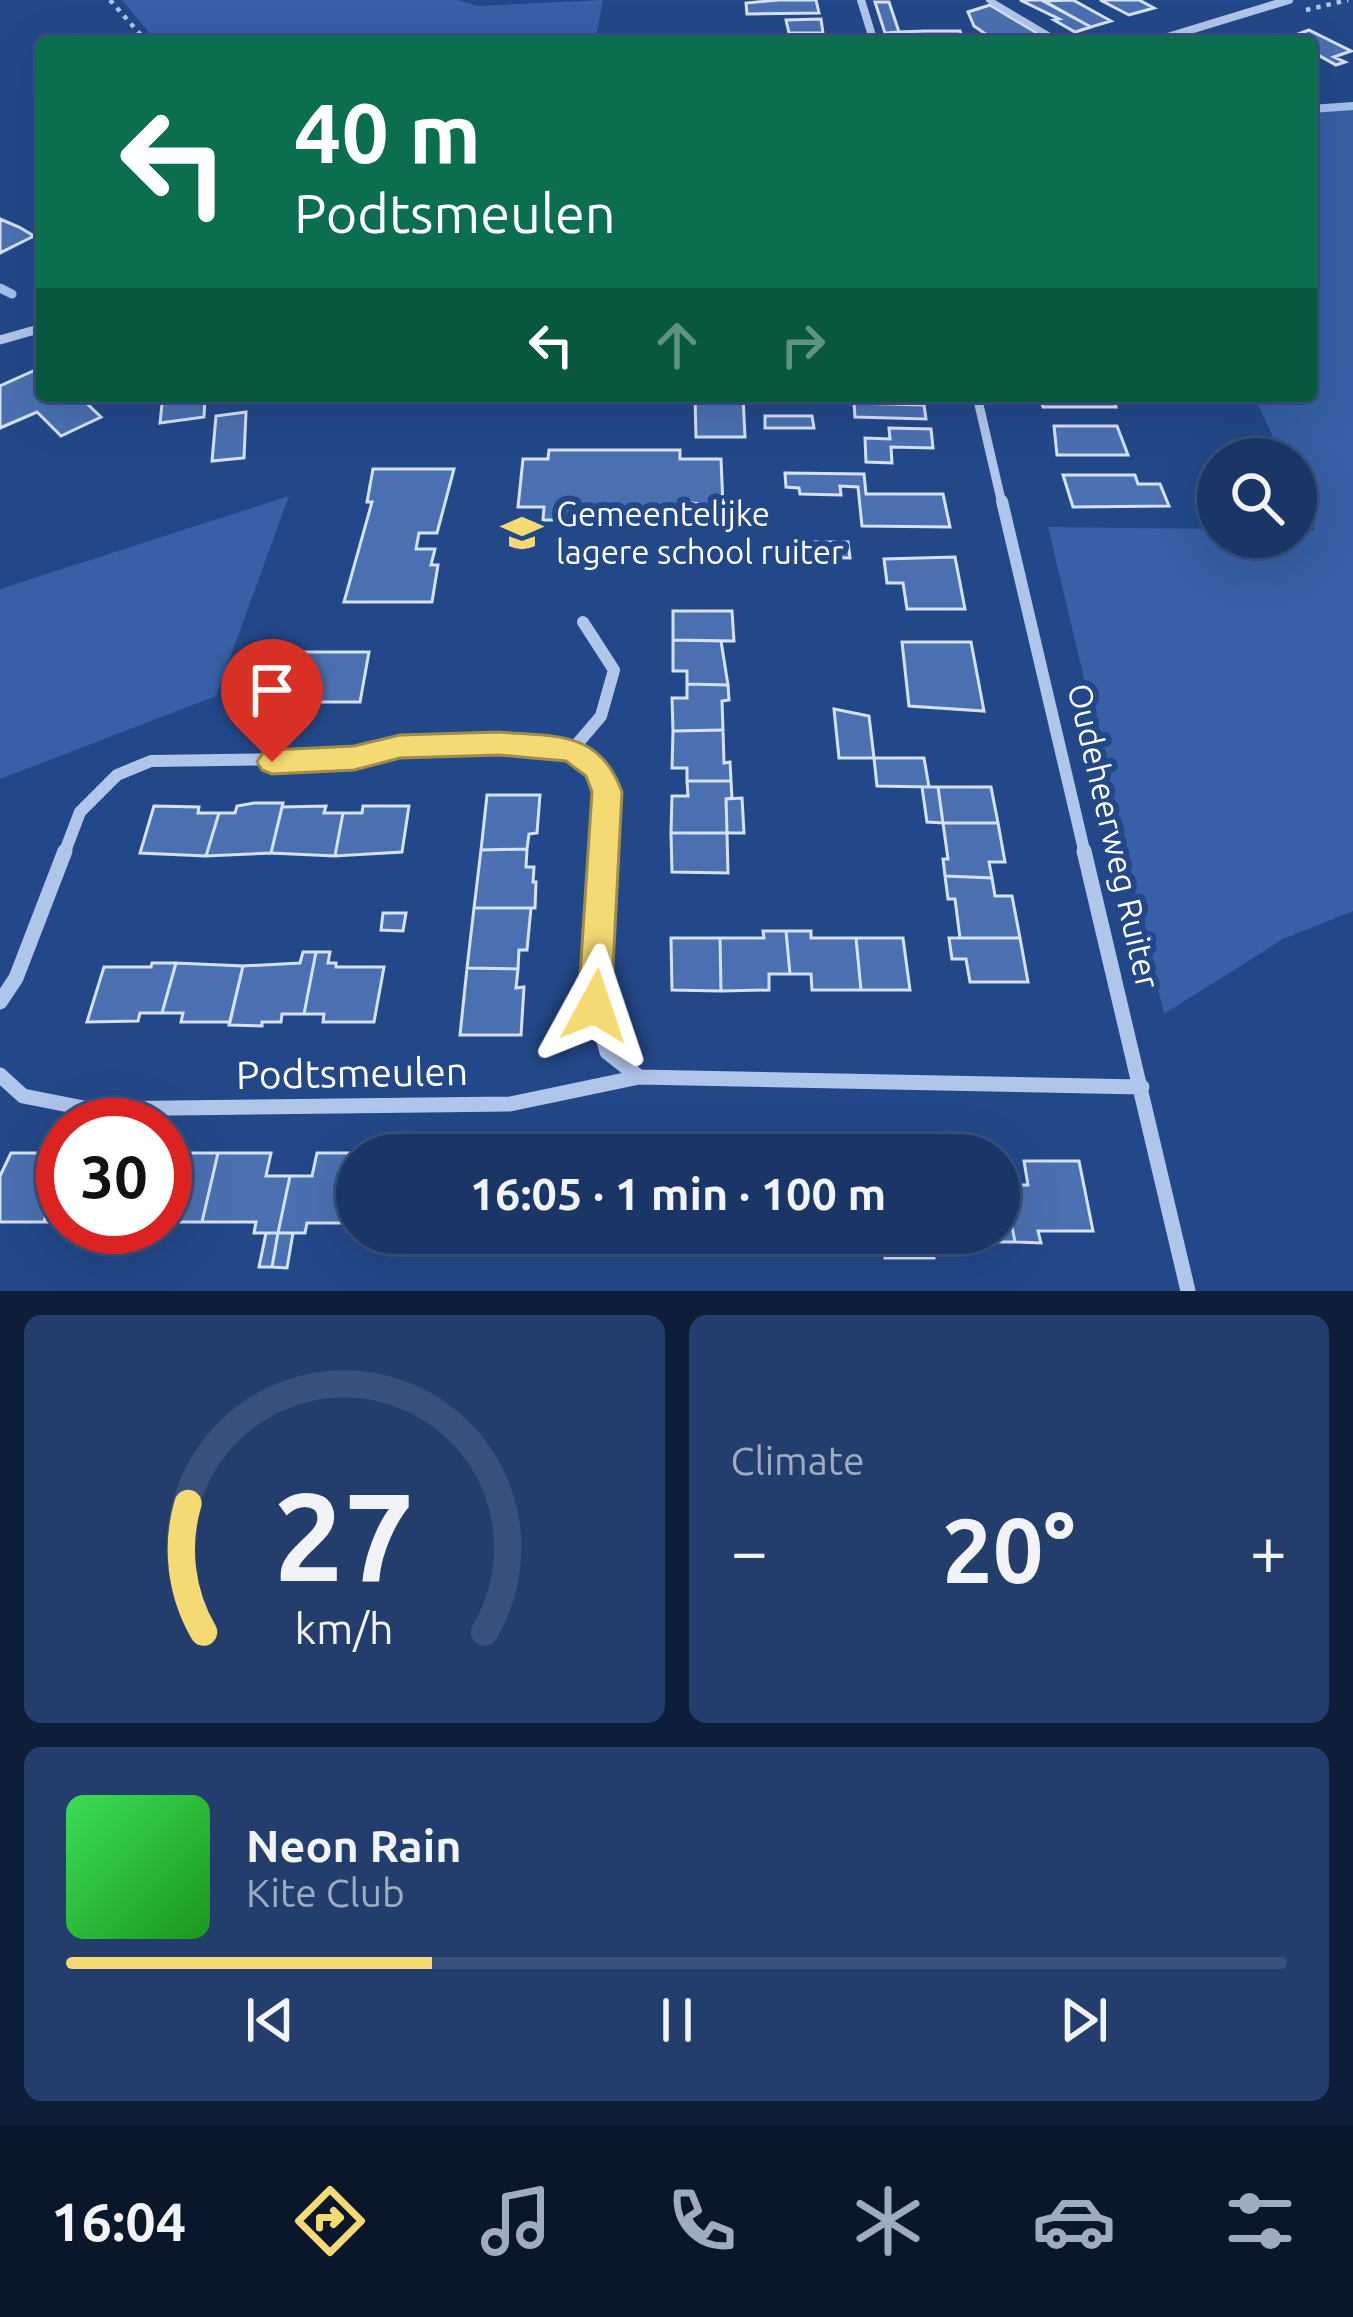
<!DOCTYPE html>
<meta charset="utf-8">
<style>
:root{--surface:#1a3667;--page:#233e6d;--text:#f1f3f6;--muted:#9fabc0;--line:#38507b;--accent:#f5da73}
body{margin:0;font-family:Ubuntu,sans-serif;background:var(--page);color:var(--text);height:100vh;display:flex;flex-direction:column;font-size:45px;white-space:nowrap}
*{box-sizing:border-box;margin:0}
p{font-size:39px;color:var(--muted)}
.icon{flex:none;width:66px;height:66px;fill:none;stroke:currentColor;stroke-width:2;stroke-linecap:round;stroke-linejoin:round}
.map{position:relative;height:1291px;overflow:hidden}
.side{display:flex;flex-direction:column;gap:24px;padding:24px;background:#0e1e39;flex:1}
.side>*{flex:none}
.banner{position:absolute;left:36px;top:36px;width:1281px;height:366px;border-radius:12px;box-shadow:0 12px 48px #0002,0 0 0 3px var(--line);background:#0b6e4f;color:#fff;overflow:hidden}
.buttons{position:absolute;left:1197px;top:438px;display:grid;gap:24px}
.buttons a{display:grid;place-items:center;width:120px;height:120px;border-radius:50%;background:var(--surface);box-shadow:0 12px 48px #0002,0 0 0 3px var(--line);font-size:60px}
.speed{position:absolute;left:36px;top:1098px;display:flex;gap:24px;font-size:60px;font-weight:700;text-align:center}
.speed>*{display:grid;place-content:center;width:156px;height:156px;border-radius:50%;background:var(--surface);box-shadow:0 12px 48px #0002,0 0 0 3px var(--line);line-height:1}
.speed .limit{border:18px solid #d22;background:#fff;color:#111}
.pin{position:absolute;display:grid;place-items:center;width:102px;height:102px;color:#fff;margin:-123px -51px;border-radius:50% 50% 50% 0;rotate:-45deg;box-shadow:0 0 12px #0007}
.pin .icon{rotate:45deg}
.me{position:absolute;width:132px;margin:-66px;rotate:5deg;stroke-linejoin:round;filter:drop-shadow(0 0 9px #0008)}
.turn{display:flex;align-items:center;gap:42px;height:252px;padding:0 60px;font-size:54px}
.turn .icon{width:156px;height:156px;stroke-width:2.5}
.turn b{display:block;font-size:84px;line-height:102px}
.lanes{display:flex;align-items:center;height:114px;padding:0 60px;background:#0003;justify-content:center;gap:60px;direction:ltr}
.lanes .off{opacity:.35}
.big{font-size:90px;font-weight:700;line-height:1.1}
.side .widget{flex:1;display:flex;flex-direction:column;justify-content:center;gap:18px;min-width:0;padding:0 42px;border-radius:18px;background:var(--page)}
.side .dial{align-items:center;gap:0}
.dial svg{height:312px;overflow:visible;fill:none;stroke:var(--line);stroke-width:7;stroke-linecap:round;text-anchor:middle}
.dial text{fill:var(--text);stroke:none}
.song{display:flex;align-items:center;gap:36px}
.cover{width:144px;height:144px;border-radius:18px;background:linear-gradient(135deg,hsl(130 70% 55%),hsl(120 70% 35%))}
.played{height:12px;border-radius:6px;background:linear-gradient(90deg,var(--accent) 30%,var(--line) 30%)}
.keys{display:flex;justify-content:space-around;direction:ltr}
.heat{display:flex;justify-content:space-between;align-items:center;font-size:66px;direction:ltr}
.side .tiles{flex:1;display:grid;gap:24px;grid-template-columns:1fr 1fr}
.widget:last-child{grid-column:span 2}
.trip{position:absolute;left:336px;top:1134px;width:684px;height:120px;border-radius:60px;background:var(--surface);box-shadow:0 12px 48px #0002,0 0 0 3px var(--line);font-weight:700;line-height:120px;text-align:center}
.dock{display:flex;height:192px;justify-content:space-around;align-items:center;background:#0a1629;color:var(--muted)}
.dock .icon{width:84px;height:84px}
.dock .on{color:var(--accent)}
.dock b{font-size:54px;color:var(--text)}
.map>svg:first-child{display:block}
</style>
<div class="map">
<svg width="1353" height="1291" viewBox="0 0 1353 1291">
<rect width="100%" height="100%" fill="#234889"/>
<path fill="#3760a6" d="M122,0H458L477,6L603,0L595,42H157Z
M1353,104V911L1283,939L1164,1014L1048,527L1218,529V537H1296V530H1315L1296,487V459H1283L1254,396H1311V109Z
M289,496L216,696L0,779V589Z"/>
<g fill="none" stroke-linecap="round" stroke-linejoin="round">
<path stroke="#a4bfeb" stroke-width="8" d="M1177,42L1195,38
M1311,109L1353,106"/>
<path stroke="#a4bfeb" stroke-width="9" d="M0,288L12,294"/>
</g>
<path fill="#4b70b1" stroke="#d4e1f7" stroke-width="3" d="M779,0H816L819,13L747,14L746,3Z
M1020,0H1042L1091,27L1075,32L1054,20L1059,19Z
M1073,0L1111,21L1091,27L1043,1Z
M1100,0H1139L1154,8L1129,15Z
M875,2H889L899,32L885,33Z
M990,5L1037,33L1016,40L1020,42H997L974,26L968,12Z
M821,19L823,33H789L786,20Z
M1309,30L1351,51L1334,57L1345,62L1336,65L1311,51V42L1293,36Z
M925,31H960L964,42H928L926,37H900L899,32Z
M0,219L19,227L34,236L0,253Z
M42,367V396H79L101,417L61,436L37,412L0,428V386Z
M695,396H743L745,437H696Z
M1040,396H1113L1116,407H1043Z
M205,399L204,417L160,423L162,404Z
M854,403L924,405L926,419L855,417Z
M246,412L244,458L212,461L216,416Z
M765,416H812L814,428H765Z
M1054,426H1117L1128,455H1057Z
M889,428L931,429L933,448L891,447L892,463L866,462L865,438L890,439Z
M549,450H680V459H721L723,506L680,502V520H653L654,509H640L639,520H543L544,507H518L523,459H548Z
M373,469H454L437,533H419L416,549H435L431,565H438L432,602H344L372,502H367Z
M785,473L864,474L866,494H943L950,527L862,526L858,487L840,486L841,495L800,494L799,488L786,487Z
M1063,475H1135L1138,484H1160L1169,506L1073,507Z
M804,542H848L850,558L805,557Z
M955,557L965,609H907L903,583H887L884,559Z
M673,611H732L734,641L673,640Z
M673,640L721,641L728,685L687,684V671H673Z
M902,642H971L984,711L909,706Z
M254,652H369L360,702H240Z
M687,684L728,685L729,700L722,701L723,730L673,731L672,698H687Z
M834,709L869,716L874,758H839Z
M723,730L724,763L730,762L731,781H687V768H672L673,731Z
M874,758H924L929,787L877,786Z
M687,781H731L732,798L726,799L727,833H671L672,796H688Z
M922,787H938L943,823L927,822Z
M938,787H991L998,823H943Z
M487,795H540L537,833L529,834L527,849L481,850Z
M742,798L744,833H727L726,799Z
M254,803H283L271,853L206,856L219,813H235L237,806Z
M154,806L199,807L198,813H219L206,856L140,853Z
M326,806L324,813H343L335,856L271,853L282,807Z
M363,806H409L402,852L335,856L343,813H362Z
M943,823H998L1005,862H989L992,878L945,876L943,859H948Z
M671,833H727L728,873L672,872Z
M527,849L526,867H534L533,882H536L535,908H474L481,850Z
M945,876L992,878L995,896H1012L1020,938H960L955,899H948Z
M474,908H531L527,950H519L518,969L467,968Z
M383,913H406L403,931L381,930Z
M763,931H786L790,974H769V990L721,991L720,938H764Z
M786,931H811V938H856L861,990H812L811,974H790Z
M671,938H720L721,991L672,990Z
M856,938H903L910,990H861Z
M949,938H1020L1028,982H970L966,959H952Z
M303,952H316L304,1014H282L281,1022H262V1026L229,1025L243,966L300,963Z
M316,952H330L328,963H336V967H384L374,1022H323L324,1014H304Z
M152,963H176L162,1013H140L138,1021L87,1022L104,967H151Z
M176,963L243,966L230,1022H181L183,1013H162Z
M467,968L518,969L516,988L524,987L521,1035H460Z
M11,1153H63L44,1222H0V1176Z
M165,1153H218L202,1222H165Z
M218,1153H271L266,1176H290L278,1233H254L256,1222H202Z
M317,1153H371L357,1155V1223H307L305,1233H278L290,1176H312Z
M63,1160V1222H44Z
M1024,1161H1079L1093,1231H1038L1041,1243L1015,1242L1004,1185H1028Z
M999,1185H1004L1015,1242H986L984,1233H950H999Z
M266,1233H278L272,1267H259Z
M278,1233H293L287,1268L272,1267Z
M883,1233H932L934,1258H885Z"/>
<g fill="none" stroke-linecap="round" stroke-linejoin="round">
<path stroke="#b0c5ea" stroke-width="4.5" stroke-dasharray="4.5 6" stroke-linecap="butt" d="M110,0L147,42
M1306,10L1348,0"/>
<path stroke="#b0c5ea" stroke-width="6" d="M989,0L1060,42"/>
<path stroke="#b0c5ea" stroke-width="8" d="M861,0L874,42
M1151,42L1289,0"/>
<path stroke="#b0c5ea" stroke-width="9" d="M0,340L42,328
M977,396L1002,504"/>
<path stroke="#b0c5ea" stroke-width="12" d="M1002,501L1085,854
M572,750L601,716L614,670L583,622
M64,854L80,812L117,775L151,761L354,758L400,746L499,743L572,750L599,769L607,792L604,854"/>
<path stroke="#b0c5ea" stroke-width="15" d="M604,851L595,1006L607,1052L639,1077
M1084,851L1188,1291
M0,1002L16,978L65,851
M0,1075L23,1096L89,1109L510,1104L639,1077L1142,1087"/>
</g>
<path fill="#f5da73" stroke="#9f8e4b" stroke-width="3" d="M499,732C556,737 600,730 622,792L611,1006L607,1017L595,1022L583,1017L578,1006L592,792L586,776L566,761L499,755L400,758L354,770L272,774L262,770L257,762L262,754L272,750L354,746L400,735Z"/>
<defs>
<g id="school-bare" transform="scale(3.24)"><path d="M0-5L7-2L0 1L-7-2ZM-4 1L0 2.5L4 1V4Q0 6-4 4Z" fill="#f5da73" stroke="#234889" stroke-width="2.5" paint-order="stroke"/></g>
</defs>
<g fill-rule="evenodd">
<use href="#school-bare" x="522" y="533"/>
</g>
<g text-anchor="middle" stroke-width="12" stroke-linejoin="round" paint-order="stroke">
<g font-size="33" fill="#fff" stroke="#234889" text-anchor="start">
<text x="556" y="526">Gemeentelijke<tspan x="556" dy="38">lagere school ruiter</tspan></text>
</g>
<g font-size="33" fill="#fff" stroke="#234889">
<text transform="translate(1114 836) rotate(77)" y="12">Oudeheerweg Ruiter</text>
</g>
<g font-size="39" fill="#fff" stroke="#234889">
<text transform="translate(352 1073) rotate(-1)" y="14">Podtsmeulen</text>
</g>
</g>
</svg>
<div class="buttons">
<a><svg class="icon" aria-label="search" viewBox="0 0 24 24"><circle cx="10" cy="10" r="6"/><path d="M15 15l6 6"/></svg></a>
</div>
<div class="speed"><div class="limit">30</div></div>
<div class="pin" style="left:272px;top:762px;background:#d93025"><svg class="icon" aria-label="arrive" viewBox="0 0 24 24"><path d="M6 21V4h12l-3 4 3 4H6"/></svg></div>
<svg class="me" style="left:595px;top:1006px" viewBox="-20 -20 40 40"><path d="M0-17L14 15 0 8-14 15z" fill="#f5da73" stroke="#fff" stroke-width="4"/></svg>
<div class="trip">16:05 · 1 min · 100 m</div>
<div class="banner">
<div class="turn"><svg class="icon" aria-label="left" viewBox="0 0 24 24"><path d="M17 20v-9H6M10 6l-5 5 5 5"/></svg><div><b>40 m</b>Podtsmeulen</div></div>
<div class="lanes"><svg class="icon" aria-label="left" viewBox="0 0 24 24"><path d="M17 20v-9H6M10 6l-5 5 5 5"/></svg><svg class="icon off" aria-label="ahead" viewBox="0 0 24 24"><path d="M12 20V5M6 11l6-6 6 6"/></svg><svg class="icon off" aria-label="right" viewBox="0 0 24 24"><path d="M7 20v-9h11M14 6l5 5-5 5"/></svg></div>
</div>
</div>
<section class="side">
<div class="tiles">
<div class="widget dial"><svg viewBox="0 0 100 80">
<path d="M14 69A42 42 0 1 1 86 69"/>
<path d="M14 69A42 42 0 0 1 10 36" stroke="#f5da73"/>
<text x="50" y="56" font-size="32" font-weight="700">27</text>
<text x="50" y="72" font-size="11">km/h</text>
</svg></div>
<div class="widget"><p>Climate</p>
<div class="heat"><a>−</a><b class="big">20°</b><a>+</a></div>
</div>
<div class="widget">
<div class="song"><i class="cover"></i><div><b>Neon Rain</b><p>Kite Club</p></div></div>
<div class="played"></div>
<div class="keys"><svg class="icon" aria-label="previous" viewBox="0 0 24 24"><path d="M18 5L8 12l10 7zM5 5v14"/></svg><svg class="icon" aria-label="pause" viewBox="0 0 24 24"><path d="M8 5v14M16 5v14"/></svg><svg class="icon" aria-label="next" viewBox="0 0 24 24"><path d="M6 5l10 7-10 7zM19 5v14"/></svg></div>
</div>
</div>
</section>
<nav class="dock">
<b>16:04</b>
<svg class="icon on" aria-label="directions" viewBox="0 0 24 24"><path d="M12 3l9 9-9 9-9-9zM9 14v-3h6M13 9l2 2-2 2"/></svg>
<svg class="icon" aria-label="music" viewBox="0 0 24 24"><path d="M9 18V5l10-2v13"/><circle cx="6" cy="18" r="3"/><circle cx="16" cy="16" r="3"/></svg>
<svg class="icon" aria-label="phone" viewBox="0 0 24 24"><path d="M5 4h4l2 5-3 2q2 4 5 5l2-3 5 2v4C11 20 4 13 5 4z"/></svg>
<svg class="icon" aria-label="climate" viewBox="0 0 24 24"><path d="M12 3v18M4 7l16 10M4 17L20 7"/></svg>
<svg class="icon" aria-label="car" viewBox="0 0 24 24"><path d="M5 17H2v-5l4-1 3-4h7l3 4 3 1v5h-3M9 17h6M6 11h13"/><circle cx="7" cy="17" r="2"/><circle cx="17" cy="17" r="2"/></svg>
<svg class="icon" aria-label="filters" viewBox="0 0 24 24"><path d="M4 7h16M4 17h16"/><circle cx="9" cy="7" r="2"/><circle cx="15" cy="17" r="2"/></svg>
</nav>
